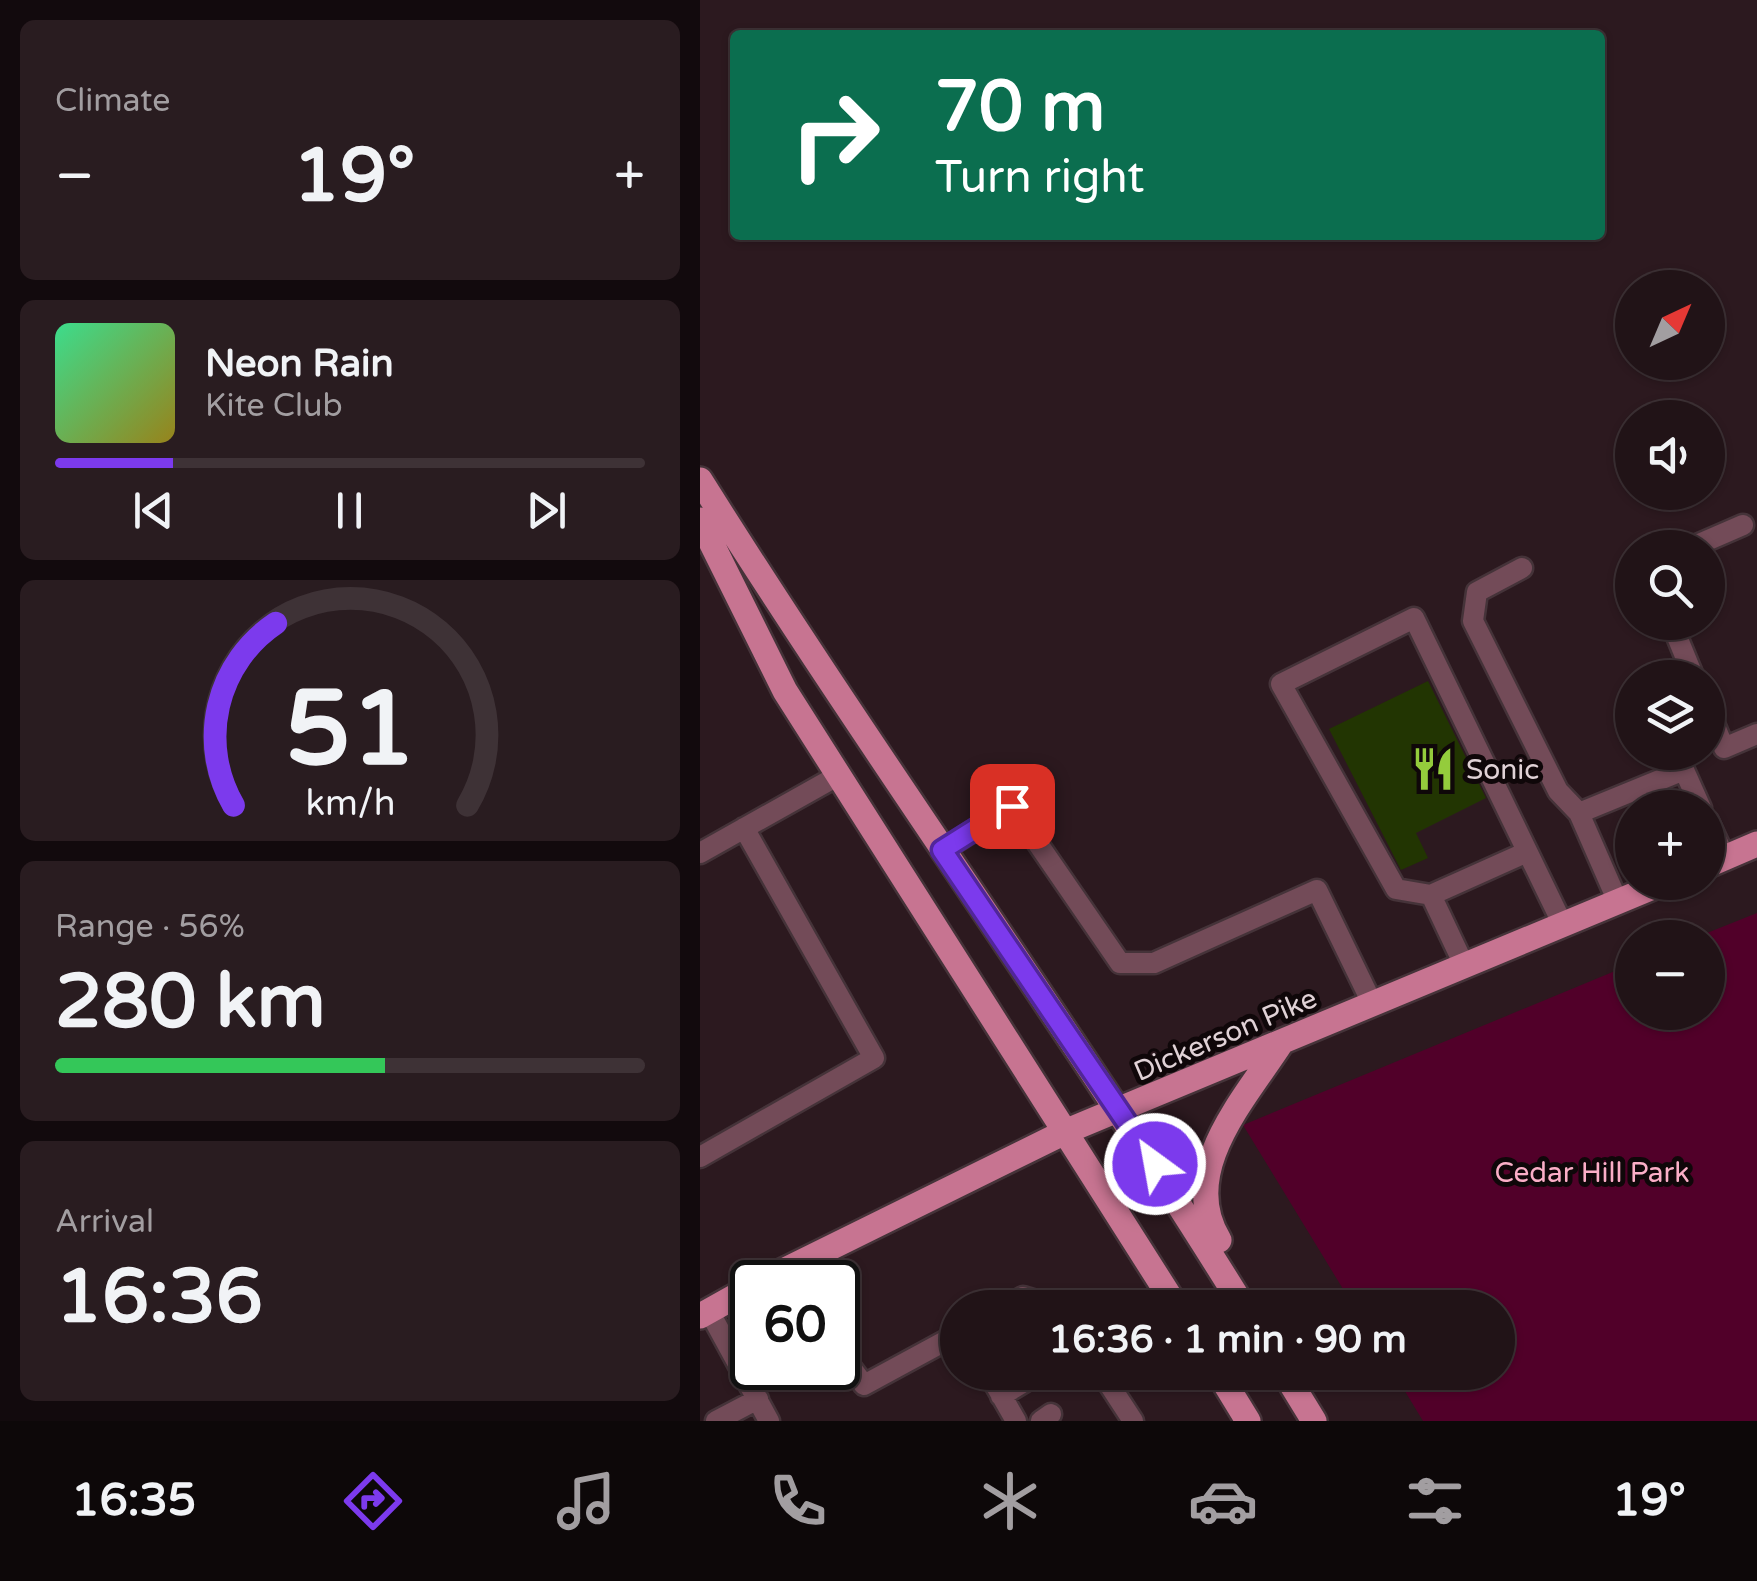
<!DOCTYPE html>
<meta charset="utf-8">
<style>
:root{--surface:#211317;--page:#291c20;--text:#f1f3f6;--muted:#a29ea1;--line:#3e3236;--accent:#7c3aed}
body{margin:0;font-family:"Varela Round",sans-serif;background:var(--page);color:var(--text);height:100vh;display:flex;flex-direction:column;font-size:38px;white-space:nowrap}
*{box-sizing:border-box;margin:0}
p{font-size:32px;color:var(--muted)}
.icon{flex:none;width:55px;height:55px;fill:none;stroke:currentColor;stroke-width:2;stroke-linecap:round;stroke-linejoin:round}
.map{position:relative;flex:1;overflow:hidden}
.side{display:flex;flex-direction:column;gap:20px;padding:20px;background:#120a0d;width:700px}
.side>*{flex:none}
.banner{position:absolute;left:30px;top:30px;width:875px;height:210px;border-radius:10px;box-shadow:0 2px 8px #0004,0 0 0 2px var(--line);background:#0b6e4f;color:#fff;overflow:hidden}
.needle{width:65px;rotate:44deg}
.fabs{position:absolute;left:915px;top:270px;display:grid;gap:20px}
.fabs a{display:grid;place-items:center;width:110px;height:110px;border-radius:50%;background:var(--surface);box-shadow:0 2px 8px #0004,0 0 0 2px var(--line);font-size:50px}
.speed{position:absolute;left:30px;top:1260px;display:flex;gap:20px;font-size:50px;font-weight:700;text-align:center}
.speed>*{display:grid;place-content:center;width:130px;height:130px;border-radius:50%;background:var(--surface);box-shadow:0 2px 8px #0004,0 0 0 2px var(--line);line-height:1}
.speed .limit{border:5px solid #111;border-radius:15px;background:#fff;color:#111}
.pin{position:absolute;display:grid;place-items:center;width:85px;height:85px;color:#fff;margin:-42px;border-radius:20px;box-shadow:0 5px 15px #0006}
.me{position:absolute;width:110px;margin:-55px;rotate:328deg;stroke-linejoin:round;filter:drop-shadow(0 0 8px #0008)}
.turn{display:flex;align-items:center;gap:35px;height:210px;padding:0 40px;font-size:45px}
.turn .icon{width:130px;height:130px;stroke-width:2.5}
.turn b{display:block;font-size:70px;line-height:85px}
.big{font-size:75px;font-weight:700;line-height:1.1}
.side .widget{flex:1;display:flex;flex-direction:column;justify-content:center;gap:15px;min-width:0;padding:0 35px;border-radius:15px;background:var(--page)}
.side .dial{align-items:center;gap:0}
.dial svg{height:260px;overflow:visible;fill:none;stroke:var(--line);stroke-width:7;stroke-linecap:round;text-anchor:middle}
.dial text{fill:var(--text);stroke:none}
.song{display:flex;align-items:center;gap:30px}
.cover{width:120px;height:120px;border-radius:15px;background:linear-gradient(135deg,hsl(150 70% 55%),hsl(50 70% 35%))}
.played{height:10px;border-radius:5px;background:linear-gradient(90deg,var(--accent) 20%,var(--line) 20%)}
.keys{display:flex;justify-content:space-around;direction:ltr}
.heat{display:flex;justify-content:space-between;align-items:center;font-size:55px;direction:ltr}
.charge{height:15px;border-radius:8px;background:linear-gradient(90deg,#34c759 56%,var(--line) 0)}
.trip{position:absolute;left:240px;top:1290px;width:575px;height:100px;border-radius:50px;background:var(--surface);box-shadow:0 2px 8px #0004,0 0 0 2px var(--line);font-weight:700;line-height:100px;text-align:center}
.tab-bar{display:flex;height:160px;justify-content:space-around;align-items:center;background:#0d0809;color:var(--muted)}
.tab-bar .icon{width:70px;height:70px}
.tab-bar .selected{color:var(--accent)}
.tab-bar b{font-size:45px;color:var(--text)}
main{display:flex;flex:1;min-height:0}
.map>svg:first-child{display:block}
</style>
<main>
<section class="side">
<div class="widget"><p>Climate</p>
<div class="heat"><a>−</a><b class="big">19°</b><a>+</a></div>
</div>
<div class="widget">
<div class="song"><i class="cover"></i><div><b>Neon Rain</b><p>Kite Club</p></div></div>
<div class="played"></div>
<div class="keys"><svg class="icon" aria-label="previous" viewBox="0 0 24 24"><path d="M18 5L8 12l10 7zM5 5v14"/></svg><svg class="icon" aria-label="pause" viewBox="0 0 24 24"><path d="M8 5v14M16 5v14"/></svg><svg class="icon" aria-label="next" viewBox="0 0 24 24"><path d="M6 5l10 7-10 7zM19 5v14"/></svg></div>
</div>
<div class="widget dial"><svg viewBox="0 0 100 80">
<path d="M14 69A42 42 0 1 1 86 69"/>
<path d="M14 69A42 42 0 0 1 27 13" stroke="#7c3aed"/>
<text x="50" y="56" font-size="32" font-weight="700">51</text>
<text x="50" y="72" font-size="11">km/h</text>
</svg></div>
<div class="widget"><p>Range · 56%</p><b class="big">280 km</b><div class="charge"></div></div>
<div class="widget"><p>Arrival</p><b class="big">16:36</b></div>
</section>
<div class="map">
<svg width="1057" height="1421" viewBox="0 0 1057 1421">
<rect width="100%" height="100%" fill="#2c191f"/>
<path fill="#510029" d="M1057,913V1421H723L694,1373L798,1372V1308L654,1307L543,1125L932,964V1012H1008V938L997,937Z"/>
<path fill="#223502" d="M728,681L786,798L716,833L728,858L701,870L629,729Z"/>
<g fill="none" stroke-linecap="round" stroke-linejoin="round">
<g stroke="#453339" stroke-width="25">
<path id="lane" d="M990,548L1043,525
M822,568L777,592L773,621L858,791L879,813
M971,622L994,678
M1008,709L1024,748L1057,734
M1008,821L1025,858
M243,850L312,806L420,963H454L617,890L673,1005
M827,852L731,895L696,889L581,684L714,618L863,925
M0,853L139,775
M731,895L764,965
M918,902L879,813L984,770L1001,808
M0,1157L174,1058L44,828
M304,1308L323,1297L359,1308
M9,1311L69,1421
M138,1350L164,1385L258,1334
M288,1372L316,1421
M401,1372L433,1421
M301,1396L329,1379
M16,1421L58,1399
M341,1421L351,1414"/>
</g>
<g stroke="#453339" stroke-width="30">
<path id="primary" d="M0,480C176,760 370,1027 544,1308
M0,520L85,691L477,1308
M1008,865L1057,844
M519,1240C477,1172 544,1100 581,1043
M61,1282L367,1131L965,882
M0,1316L52,1287
M518,1372L548,1421
M584,1372L614,1421"/>
</g>
<use href="#lane" stroke="#734b58" stroke-width="20"/>
<use href="#primary" stroke="#c77491" stroke-width="25"/>
</g>
<g fill="none" stroke-linecap="round" stroke-linejoin="round">
<g stroke="#51269a" stroke-width="25">
<path id="route" d="M312,806L242,850L455,1164"/>
</g>
<use href="#route" stroke="#7c3aed" stroke-width="18"/>
</g>
<defs>
<g id="restaurant-bare" transform="scale(3.45)"><path d="M-5-6h1v4h1v-4h1v4h1v-4h1v5L-1.5 .5V6h-2V.5L-5-1ZM5-6V6H3V1.5H1.5Q1.5-4 5-6Z" fill="#94cc3c" stroke="#0f0709" stroke-width="2.5" paint-order="stroke"/></g>
</defs>
<g fill-rule="evenodd">
<use href="#restaurant-bare" x="733" y="769"/>
</g>
<g text-anchor="middle" stroke-width="10" stroke-linejoin="round" paint-order="stroke">
<g font-size="28" fill="#e0d2d6" stroke="#0f0709" text-anchor="start">
<text x="766" y="779">Sonic</text>
</g>
<g font-size="28" fill="#e0d2d6" stroke="#0f0709">
<text transform="translate(525 1034) rotate(-23)" y="10">Dickerson Pike</text>
</g>
<g font-size="28" fill="#fbaec7" stroke="#0f0709">
<text x="892" y="1182">Cedar Hill Park</text>
</g>
</g>
</svg>
<div class="fabs">
<a><svg class="needle" viewBox="-14 -14 28 28"><path d="M0-13l5 13h-10z" fill="#e53935"/><path d="M0 13l5-13h-10z" fill="#a29ea1"/></svg></a>
<a><svg class="icon" aria-label="sound" viewBox="0 0 24 24"><path d="M4 9h4l5-4v14l-5-4H4zM17 9q2 3 0 6"/></svg></a>
<a><svg class="icon" aria-label="search" viewBox="0 0 24 24"><circle cx="10" cy="10" r="6"/><path d="M15 15l6 6"/></svg></a>
<a><svg class="icon" aria-label="layers" viewBox="0 0 24 24"><path d="M12 4l9 5-9 5-9-5zM3 14l9 5 9-5"/></svg></a>
<a>+</a>
<a>−</a>
</div>
<div class="speed"><div class="limit">60</div></div>
<div class="pin" style="left:312px;top:806px;background:#d93025"><svg class="icon" aria-label="arrive" viewBox="0 0 24 24"><path d="M6 21V4h12l-3 4 3 4H6"/></svg></div>
<svg class="me" style="left:455px;top:1164px" viewBox="-20 -20 40 40"><circle r="17" fill="#7c3aed" stroke="#fff" stroke-width="3"/><path d="M0-11L8 9 0 5-8 9z" fill="#fff"/></svg>
<div class="trip">16:36 · 1 min · 90 m</div>
<div class="banner">
<div class="turn"><svg class="icon" aria-label="right" viewBox="0 0 24 24"><path d="M7 20v-9h11M14 6l5 5-5 5"/></svg><div><b>70 m</b>Turn right</div></div>
</div>
</div>
</main>
<nav class="tab-bar">
<b>16:35</b>
<svg class="icon selected" aria-label="directions" viewBox="0 0 24 24"><path d="M12 3l9 9-9 9-9-9zM9 14v-3h6M13 9l2 2-2 2"/></svg>
<svg class="icon" aria-label="music" viewBox="0 0 24 24"><path d="M9 18V5l10-2v13"/><circle cx="6" cy="18" r="3"/><circle cx="16" cy="16" r="3"/></svg>
<svg class="icon" aria-label="phone" viewBox="0 0 24 24"><path d="M5 4h4l2 5-3 2q2 4 5 5l2-3 5 2v4C11 20 4 13 5 4z"/></svg>
<svg class="icon" aria-label="climate" viewBox="0 0 24 24"><path d="M12 3v18M4 7l16 10M4 17L20 7"/></svg>
<svg class="icon" aria-label="car" viewBox="0 0 24 24"><path d="M5 17H2v-5l4-1 3-4h7l3 4 3 1v5h-3M9 17h6M6 11h13"/><circle cx="7" cy="17" r="2"/><circle cx="17" cy="17" r="2"/></svg>
<svg class="icon" aria-label="filters" viewBox="0 0 24 24"><path d="M4 7h16M4 17h16"/><circle cx="9" cy="7" r="2"/><circle cx="15" cy="17" r="2"/></svg>
<b>19°</b>
</nav>
